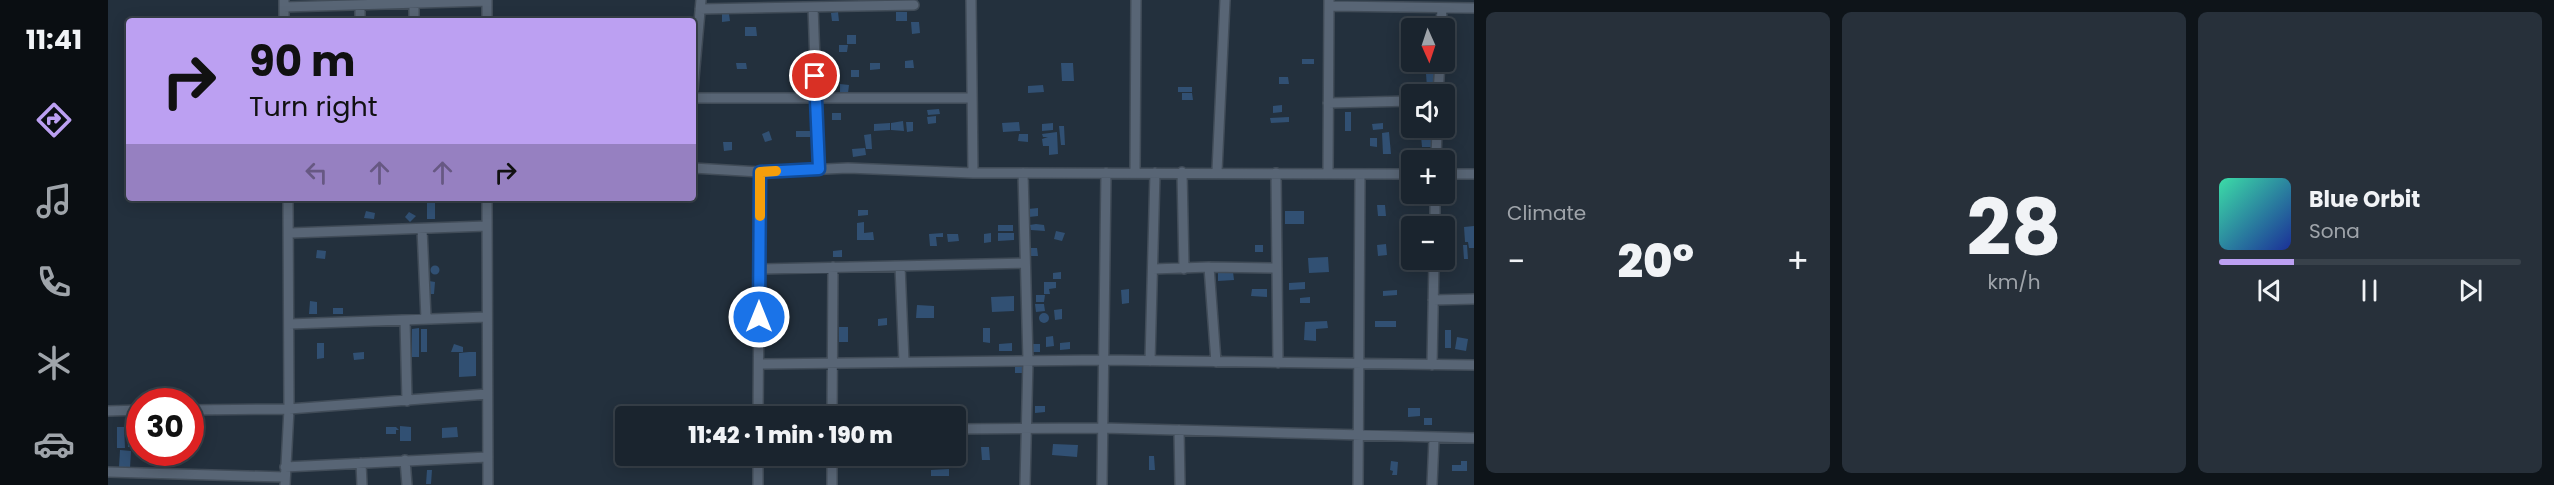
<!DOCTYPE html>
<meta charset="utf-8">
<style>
:root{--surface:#1a242e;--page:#27303a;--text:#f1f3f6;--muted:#9fa4aa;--line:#38414a;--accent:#bca0f2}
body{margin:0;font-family:Poppins,sans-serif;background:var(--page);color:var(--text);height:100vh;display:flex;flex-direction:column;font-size:22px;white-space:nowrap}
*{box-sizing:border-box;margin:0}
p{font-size:20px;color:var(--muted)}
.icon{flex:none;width:33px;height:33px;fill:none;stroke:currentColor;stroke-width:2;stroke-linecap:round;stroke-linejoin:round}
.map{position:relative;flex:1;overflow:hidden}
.side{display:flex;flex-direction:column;gap:12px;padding:12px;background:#0e1419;width:1080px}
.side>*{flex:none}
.top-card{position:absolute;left:18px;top:18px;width:570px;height:183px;border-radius:6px;box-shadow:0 3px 15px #0003,0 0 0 2px var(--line);background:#bca0f2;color:#111;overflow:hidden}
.needle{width:39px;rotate:177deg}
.tools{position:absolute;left:1293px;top:18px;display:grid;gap:12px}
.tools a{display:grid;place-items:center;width:54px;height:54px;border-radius:6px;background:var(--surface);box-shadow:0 3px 15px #0003,0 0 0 2px var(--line);font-size:30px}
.speed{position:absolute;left:18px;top:388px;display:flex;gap:12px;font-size:30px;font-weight:700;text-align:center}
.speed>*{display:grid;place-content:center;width:78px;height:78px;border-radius:50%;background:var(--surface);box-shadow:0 3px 15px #0003,0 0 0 2px var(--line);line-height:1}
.speed .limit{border:9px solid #d22;background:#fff;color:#111}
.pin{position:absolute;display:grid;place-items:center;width:51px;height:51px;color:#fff;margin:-26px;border:3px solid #fff;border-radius:50%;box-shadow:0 2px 6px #0007}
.me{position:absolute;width:66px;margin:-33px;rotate:0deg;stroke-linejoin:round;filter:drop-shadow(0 0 4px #0008)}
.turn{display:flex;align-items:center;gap:21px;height:126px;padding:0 24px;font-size:27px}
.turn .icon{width:78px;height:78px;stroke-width:2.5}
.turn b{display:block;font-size:42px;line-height:51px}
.lanes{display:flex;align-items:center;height:57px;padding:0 24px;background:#0003;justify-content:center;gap:30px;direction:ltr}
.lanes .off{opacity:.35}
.big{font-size:45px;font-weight:800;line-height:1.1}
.side .tile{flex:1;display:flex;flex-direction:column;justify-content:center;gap:9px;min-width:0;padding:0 21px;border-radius:9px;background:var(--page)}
.side .dial{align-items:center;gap:0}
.dial b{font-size:78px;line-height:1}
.song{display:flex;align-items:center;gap:18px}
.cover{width:72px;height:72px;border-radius:9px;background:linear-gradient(135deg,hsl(160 70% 55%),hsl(230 70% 35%))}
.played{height:6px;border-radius:3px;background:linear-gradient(90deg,var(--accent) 25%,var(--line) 25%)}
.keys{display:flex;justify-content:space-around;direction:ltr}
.heat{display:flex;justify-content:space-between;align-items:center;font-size:33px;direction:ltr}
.side .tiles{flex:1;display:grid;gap:12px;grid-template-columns:repeat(3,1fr)}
.trip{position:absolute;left:507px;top:406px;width:351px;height:60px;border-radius:6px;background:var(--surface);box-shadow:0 3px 15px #0003,0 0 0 2px var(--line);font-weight:800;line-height:60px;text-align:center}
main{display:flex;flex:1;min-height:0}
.menu{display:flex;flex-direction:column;width:108px;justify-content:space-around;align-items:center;background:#0a0e12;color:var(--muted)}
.menu .icon{width:42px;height:42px}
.menu .current{color:var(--accent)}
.menu b{font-size:27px;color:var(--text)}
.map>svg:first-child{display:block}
</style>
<main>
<nav class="menu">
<b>11:41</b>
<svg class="icon current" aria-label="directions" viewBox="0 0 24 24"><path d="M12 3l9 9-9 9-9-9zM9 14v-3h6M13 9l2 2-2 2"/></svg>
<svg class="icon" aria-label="music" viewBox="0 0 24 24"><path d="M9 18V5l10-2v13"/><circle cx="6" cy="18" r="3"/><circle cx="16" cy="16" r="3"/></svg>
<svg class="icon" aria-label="phone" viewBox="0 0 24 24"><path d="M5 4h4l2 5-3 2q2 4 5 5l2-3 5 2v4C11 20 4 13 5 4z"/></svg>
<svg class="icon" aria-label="climate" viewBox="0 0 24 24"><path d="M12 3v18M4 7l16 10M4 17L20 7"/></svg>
<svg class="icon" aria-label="car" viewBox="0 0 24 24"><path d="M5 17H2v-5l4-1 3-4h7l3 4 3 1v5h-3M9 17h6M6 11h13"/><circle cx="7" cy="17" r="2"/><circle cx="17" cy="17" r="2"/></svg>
</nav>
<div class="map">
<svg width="1366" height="485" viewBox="0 0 1366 485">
<rect width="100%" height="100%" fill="#23303d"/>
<path fill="#315073" d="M730,12L731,21H724L723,13Z
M788,12H799V21H788Z
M614,14H621L622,21L614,22Z
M803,22H811L812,33L804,34Z
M637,27H648L649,36H637Z
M739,35H748V44H739Z
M731,45H740L739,52H731Z
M1194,59H1206V64H1194Z
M805,60L806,68H797V61Z
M628,63H638L639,69H629Z
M762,63H772V69L762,70Z
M953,63H965L966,81H954Z
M743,70H751V77H743Z
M1318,74H1326L1327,87H1319Z
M1171,77H1180L1181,84H1171Z
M732,84L741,85L740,93L732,92Z
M935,85L936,92L920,93V86Z
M1070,87H1084V92H1070Z
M1074,93H1084L1085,100H1074Z
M1174,105V112L1165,113V106Z
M831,109L832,114L820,115L819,110Z
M1237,112H1243V131H1237Z
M724,113H733V120H724Z
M828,116V123L820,124L819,117Z
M1181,117V122L1163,123L1162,118Z
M795,121L796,131L783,130V123Z
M798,122H805V131L799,132Z
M911,122L912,131L895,132L894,123Z
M782,123V130L766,131V124Z
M945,123V130L934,131V124Z
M1275,123V129L1265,130L1264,124Z
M951,126H956L957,145H953Z
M661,131L664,140L657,142L654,134Z
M688,131H702V137H688Z
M949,132L950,154L941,155V146H935L934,139L940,137H935L934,134Z
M1281,132L1283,154H1275L1274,133Z
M763,134L764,149H758L756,135Z
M911,134H920V142L910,141Z
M1323,135L1324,147H1314L1313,136Z
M1262,138H1269V147L1262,146Z
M615,142H624V150L616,151Z
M757,148L758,155L745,157L744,149Z
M319,198H327V219H319Z
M1269,205H1277L1278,216H1270Z
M930,208V216L921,217L920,209Z
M750,210H760V215L750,216Z
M258,211L267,213L266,219L256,218Z
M1177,211H1196V224H1177Z
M301,212L308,216L302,222L297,217Z
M756,222V233L765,232L766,240H749V223Z
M928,224L936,225L937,231L923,230L922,225Z
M890,225H905V231H890Z
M1366,226V248H1361L1360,242H1357L1356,227Z
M948,231L957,233L954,241L946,239Z
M835,233V237H828L829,246H822L821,234Z
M883,233V242L876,243V234Z
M890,233H906V240L890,241Z
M839,234H850L851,241L840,242Z
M1291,242H1297V257H1291Z
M1278,244L1279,255L1270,256L1269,245Z
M1147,245H1155V252H1147Z
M1355,245H1359L1360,259H1356Z
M922,248H929L930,256H922Z
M209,250L218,251L217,259L208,258Z
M734,250V257H725V251Z
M1220,257L1221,272L1201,273L1200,258Z
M1301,259L1307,260V270H1301Z
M322.5 270a4.5 4.5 0 1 1 9 0a4.5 4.5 0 1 1-9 0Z
M953,272V279H945V273Z
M1110,272H1125L1126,280L1110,281Z
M321,281L327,282L326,294H320Z
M936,282H948V288L941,289L942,294H936Z
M1197,282V289L1181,290V283Z
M1021,289V303L1014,304L1013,290Z
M1144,289H1159V297L1143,296Z
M1289,290V295L1275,296V291Z
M928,295H937L936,302H928Z
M906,296V311L884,312L883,297Z
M1202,297V303H1192V298Z
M202,301L209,302V314H201Z
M927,304H936L937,311L928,312Z
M809,305L826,306V318H808Z
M225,308H235V314H225Z
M954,309V319L947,320L946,310Z
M931 318a5 5 0 1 1 10 0a5 5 0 1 1-10 0Z
M779,318V325L770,326V319Z
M1219,321L1220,328L1208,329V341L1196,340L1197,322Z
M1267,321H1288V327H1267Z
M731,327H740V342H731Z
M311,328V357H304V329Z
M875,328H882V343L875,342Z
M313,329H319V352H313Z
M1337,330H1343V348H1337Z
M945,336L946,346L938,347V337Z
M1349,337L1360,339L1358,351L1347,349Z
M962,342V349L952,350V343Z
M209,343H216V358L209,359Z
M904,343V351H891V344Z
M346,344L355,347V352H343Z
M922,344H932V352H922Z
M256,352V359L246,360L245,353Z
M361,352H368V376L351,377V353Z
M907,365H915V373H907Z
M927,406H937V412L927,413Z
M1300,408H1312V416L1300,417Z
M1316,418H1324V425H1316Z
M19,426H31L32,447H20Z
M292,426L303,427V441H292Z
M9,427H16L17,448H9Z
M278,427H288L291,430H288V434H278Z
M349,427L350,437L334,438V428Z
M945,444L970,445L969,457L944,455Z
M873,447H881L882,460H874Z
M12,450L23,451L22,468L11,467Z
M1041,456H1046L1047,470H1041Z
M1283,461L1290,462L1289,475H1284L1285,471L1282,470Z
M1353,461H1359V471H1344V465H1353Z
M841,469V476H823V470Z
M319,470H324L323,484H318Z"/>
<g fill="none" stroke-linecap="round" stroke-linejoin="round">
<g stroke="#414c58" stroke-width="12">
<path id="minor" d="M176,0V21
M379,0V21
M863,0L865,173
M306,4V21
M252,5V21
M1221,6L1366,8
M176,7L379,1
M705,7L711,169
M592,9L806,5
M1333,28L1334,8
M585,89L593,0
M1330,94L1332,62
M585,98H864
M1220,103L1304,101
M1328,160L1329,128
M585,168L652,172L740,168L865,173L1304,174
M1109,171L1117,0
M1074,172L1076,269
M915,173L920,360L917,485
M1027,173L1028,0
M1168,173L1170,363
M1220,174L1221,0
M1336,174H1366
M379,198L380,485
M1327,226V194
M314,229L318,318
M182,233L379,226
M792,266L796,362
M1101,267L1169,268
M651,269L917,263
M1045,269L1101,267L1108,362
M1325,300L1366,299
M297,320L299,401
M181,324L379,317
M1042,361L1047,173
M651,364L996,360L1366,365
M1324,365L1326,260
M82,410L181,409L379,394
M0,411L32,410
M650,417L652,172
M724,417L725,267
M848,429L994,428L1366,438
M1071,430L1072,485
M724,456V485
M297,460L299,485
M253,463L254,485
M177,467L380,457
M0,472L177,477
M177,485L181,409L180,198
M650,485V456
M994,485L998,173
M1250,485L1252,174
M1324,485L1326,439"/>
</g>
<use href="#minor" stroke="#586575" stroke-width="9"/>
</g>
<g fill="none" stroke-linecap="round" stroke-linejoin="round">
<g stroke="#114b97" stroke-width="15">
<path id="route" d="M651,317L652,172L711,169L707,76"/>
</g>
<use href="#route" stroke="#1a73e8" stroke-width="10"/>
<path stroke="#f59e0b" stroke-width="10" d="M652,216V172L668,171"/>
</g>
</svg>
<div class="tools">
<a><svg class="needle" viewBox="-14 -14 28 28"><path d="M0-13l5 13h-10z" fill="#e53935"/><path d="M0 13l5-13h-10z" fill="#9fa4aa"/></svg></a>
<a><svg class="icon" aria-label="sound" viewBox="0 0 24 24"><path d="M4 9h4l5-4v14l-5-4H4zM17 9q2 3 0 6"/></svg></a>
<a>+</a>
<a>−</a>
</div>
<div class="speed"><div class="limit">30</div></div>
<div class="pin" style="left:707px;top:76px;background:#d93025"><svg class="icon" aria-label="arrive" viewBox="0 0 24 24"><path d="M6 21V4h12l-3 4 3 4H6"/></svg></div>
<svg class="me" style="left:651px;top:317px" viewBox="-20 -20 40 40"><circle r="17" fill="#1a73e8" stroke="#fff" stroke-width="3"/><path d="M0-11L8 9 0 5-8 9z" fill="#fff"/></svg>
<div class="trip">11:42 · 1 min · 190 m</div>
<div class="top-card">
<div class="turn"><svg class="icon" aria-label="right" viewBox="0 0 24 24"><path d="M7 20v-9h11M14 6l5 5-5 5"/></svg><div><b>90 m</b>Turn right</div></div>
<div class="lanes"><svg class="icon off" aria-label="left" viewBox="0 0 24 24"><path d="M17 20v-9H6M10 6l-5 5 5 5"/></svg><svg class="icon off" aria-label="ahead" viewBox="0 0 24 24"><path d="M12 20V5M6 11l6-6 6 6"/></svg><svg class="icon off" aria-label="ahead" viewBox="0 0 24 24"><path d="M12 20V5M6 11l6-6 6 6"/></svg><svg class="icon" aria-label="right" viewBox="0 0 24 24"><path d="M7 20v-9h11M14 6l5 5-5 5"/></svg></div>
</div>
</div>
<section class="side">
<div class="tiles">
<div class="tile"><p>Climate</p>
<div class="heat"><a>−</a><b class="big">20°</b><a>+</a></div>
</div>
<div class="tile dial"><b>28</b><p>km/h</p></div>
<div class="tile">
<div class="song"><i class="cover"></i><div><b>Blue Orbit</b><p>Sona</p></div></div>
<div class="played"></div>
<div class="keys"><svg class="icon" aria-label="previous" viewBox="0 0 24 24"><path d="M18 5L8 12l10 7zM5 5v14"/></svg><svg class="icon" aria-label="pause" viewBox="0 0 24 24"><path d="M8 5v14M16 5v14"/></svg><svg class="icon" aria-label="next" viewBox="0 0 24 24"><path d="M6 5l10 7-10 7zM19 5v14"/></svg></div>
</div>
</div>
</section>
</main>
